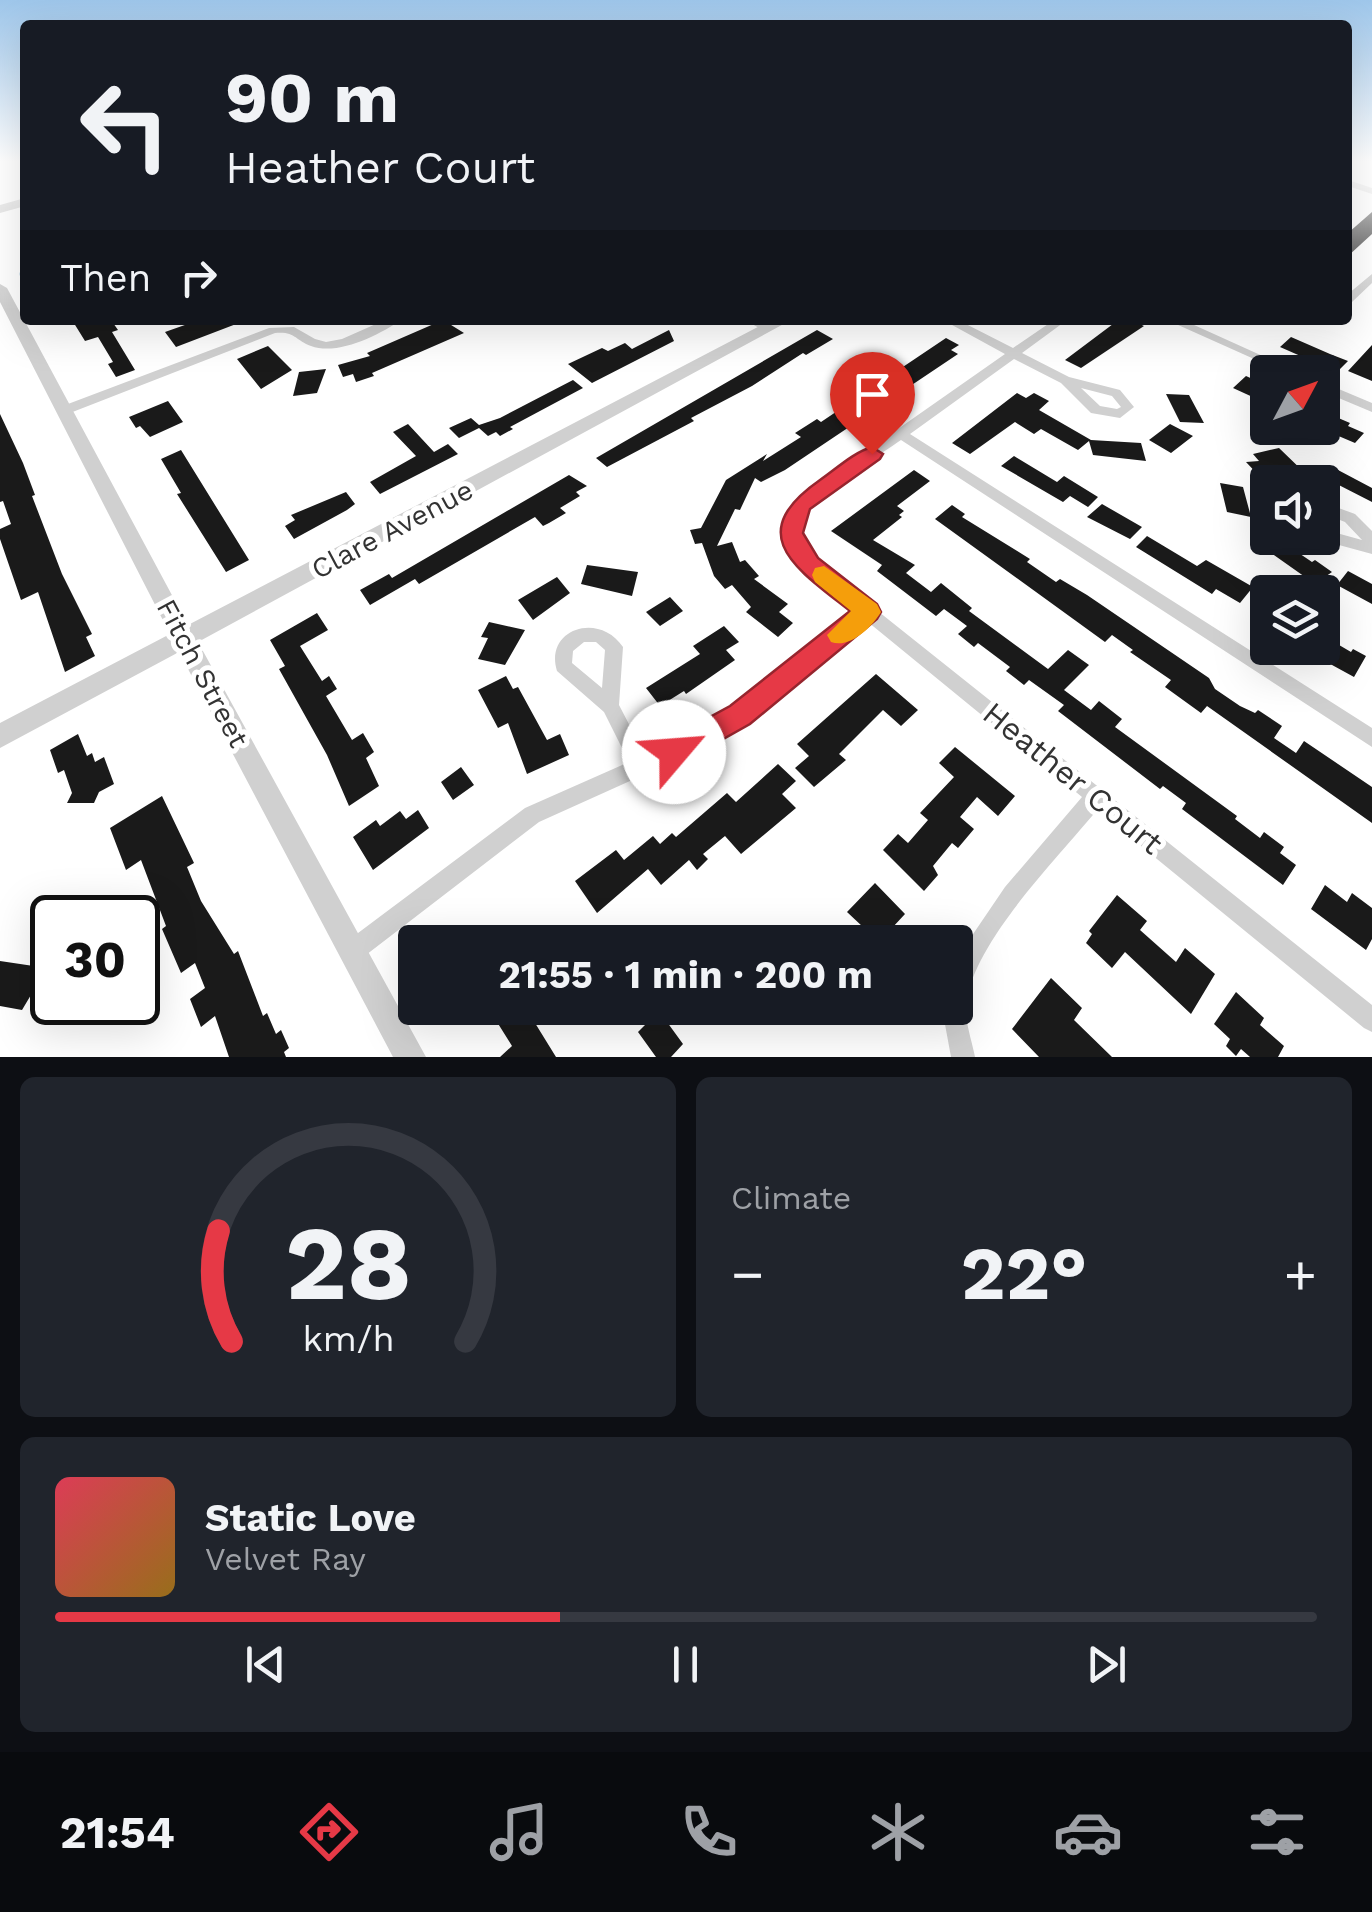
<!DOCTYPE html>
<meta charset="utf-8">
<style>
:root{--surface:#171b24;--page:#20242c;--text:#f1f3f6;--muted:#9ea1a6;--line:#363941;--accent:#e63946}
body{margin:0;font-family:"Work Sans",sans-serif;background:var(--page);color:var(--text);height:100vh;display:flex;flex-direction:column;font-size:38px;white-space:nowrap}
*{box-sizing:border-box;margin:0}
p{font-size:32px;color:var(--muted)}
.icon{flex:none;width:55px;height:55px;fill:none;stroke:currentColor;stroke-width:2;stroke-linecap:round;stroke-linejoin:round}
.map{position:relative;height:1057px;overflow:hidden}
.sheet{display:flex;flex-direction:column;gap:20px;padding:20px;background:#0d0f14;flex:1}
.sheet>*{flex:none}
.top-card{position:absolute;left:20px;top:20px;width:1332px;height:305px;border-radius:10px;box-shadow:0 10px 40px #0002;background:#171b24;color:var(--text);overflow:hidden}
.needle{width:65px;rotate:49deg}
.tools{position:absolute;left:1250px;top:355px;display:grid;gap:20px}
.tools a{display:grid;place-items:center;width:90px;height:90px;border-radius:10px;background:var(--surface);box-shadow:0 10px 40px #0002;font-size:50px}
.speed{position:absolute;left:30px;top:895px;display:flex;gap:20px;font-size:50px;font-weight:700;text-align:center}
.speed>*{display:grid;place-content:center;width:130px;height:130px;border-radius:50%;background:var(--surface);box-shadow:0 10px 40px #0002;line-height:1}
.speed .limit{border:5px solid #111;border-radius:15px;background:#fff;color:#111}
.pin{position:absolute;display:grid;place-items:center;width:85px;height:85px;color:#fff;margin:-102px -42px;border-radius:50% 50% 50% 0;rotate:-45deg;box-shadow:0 0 10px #0007}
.pin .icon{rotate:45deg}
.me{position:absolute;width:110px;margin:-55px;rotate:63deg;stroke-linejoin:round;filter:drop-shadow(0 0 8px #0008)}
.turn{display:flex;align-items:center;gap:35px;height:210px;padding:0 40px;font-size:45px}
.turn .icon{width:130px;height:130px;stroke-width:2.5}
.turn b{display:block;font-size:70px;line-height:85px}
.then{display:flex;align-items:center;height:95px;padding:0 40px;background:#0003;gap:20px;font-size:38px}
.big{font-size:75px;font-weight:700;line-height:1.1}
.sheet .card{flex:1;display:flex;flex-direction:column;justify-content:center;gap:15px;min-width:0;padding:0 35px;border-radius:15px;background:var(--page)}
.sheet .dial{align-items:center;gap:0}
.dial svg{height:260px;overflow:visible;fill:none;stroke:var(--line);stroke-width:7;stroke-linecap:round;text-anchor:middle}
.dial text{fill:var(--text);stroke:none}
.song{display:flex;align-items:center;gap:30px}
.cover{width:120px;height:120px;border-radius:15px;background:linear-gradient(135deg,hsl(350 70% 55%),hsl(40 70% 35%))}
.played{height:10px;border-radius:5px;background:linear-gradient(90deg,var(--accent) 40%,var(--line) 40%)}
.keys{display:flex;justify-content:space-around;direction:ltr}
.heat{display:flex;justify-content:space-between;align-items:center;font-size:55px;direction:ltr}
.sheet .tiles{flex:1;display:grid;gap:20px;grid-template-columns:1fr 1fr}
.card:last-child{grid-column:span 2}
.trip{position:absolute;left:398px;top:925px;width:575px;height:100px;border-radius:10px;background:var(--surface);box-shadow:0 10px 40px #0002;font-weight:700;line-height:100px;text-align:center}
.menu{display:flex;height:160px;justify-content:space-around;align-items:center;background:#090b0e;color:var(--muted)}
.menu .icon{width:70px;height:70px}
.menu .on{color:var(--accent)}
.menu b{font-size:45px;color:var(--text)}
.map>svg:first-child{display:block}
</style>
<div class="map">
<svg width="1372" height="1057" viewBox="0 0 1372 1057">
<rect width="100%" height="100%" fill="#fff"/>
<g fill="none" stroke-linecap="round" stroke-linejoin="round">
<path stroke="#cfe2ee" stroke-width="4" d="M21,274L25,273"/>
</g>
<path fill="#1a1a1a" d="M1372,212V234L1348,256V233Z
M72,320H111L118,330L112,332L135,370L116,377L108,364L113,362L98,337L85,341Z
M199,320H244V321L176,347L165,332Z
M443,320L464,333L372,373L374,376L356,382L353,374L343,377L338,365L370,356L367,353Z
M1131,320L1144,326L1081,368L1065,360L1117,321L1123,324Z
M669,330L674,341L592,383L568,364L602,348L608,351L625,343L632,349Z
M817,330L833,339L806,355L803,353L752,386L691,418L694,421L607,467L596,458Z
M1291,337L1330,354L1348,361L1337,372L1280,347Z
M946,338L959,345L951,350L958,354L785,470L761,482L755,478L740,510L735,509L717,546L732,542L740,562L745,560L759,576L754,579L788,604L779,612L793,623L778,637L746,612L751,607L732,585L725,589L714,576L702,543L695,544L690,530L701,528L726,480L767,454L763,461L801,437L795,433L817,419L821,422Z
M1372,345V381L1348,371Z
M268,346L292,370L261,389L237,359Z
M326,369L317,393L293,396L299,372Z
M1246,376L1268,386V404L1233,388Z
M573,380L583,388L510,427L513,429L500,436L496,432L488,436L479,428L459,438L449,428L471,418L479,425L500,418Z
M1017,393L1026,398L1034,393L1049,401L1039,410L1091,440L1141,443L1146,461L1093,455L1089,441L1078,450L1041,429L1034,434L1015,422L970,454L952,443Z
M1166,394L1189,395L1204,423L1180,422Z
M168,401L183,422L150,437L140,426L136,428L129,417Z
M1322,411L1350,423L1348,426L1364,433L1355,443L1322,429Z
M0,414L23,463L35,495L32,496L62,574L92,634L86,637L95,656L65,672L38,592L21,600L0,539V529L11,524L3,501L0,502Z
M408,424L434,452L448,444L458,454L380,494L370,482L416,456L393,432Z
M1170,424L1193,436L1171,453L1149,440Z
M1279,448L1309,477L1263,480L1246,462L1259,461L1253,454Z
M181,450L249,560L226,572L177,494L181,493L161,459Z
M1014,456L1057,482L1064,476L1098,497L1088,507L1070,496L1063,502L1001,466Z
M914,470L930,481L897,506L904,511L899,515L902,517L873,540L915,565L906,573L931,592L941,583L972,608L969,611L1048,669L1068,650L1089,665L1064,690L1091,710L1099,701L1122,719L1115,727L1237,816L1235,819L1260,838L1264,832L1284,847L1280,853L1296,865L1283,885L1182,809L1186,803L1163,786L1160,789L1058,711L1064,705L1029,680L1024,685L1006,671L1010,667L978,643L974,647L958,634L967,626L944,609L936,616L877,571L882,565L831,531Z
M1338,470L1372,488V502L1329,480Z
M569,475L587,486L576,492L580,496L560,508L566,513L549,523L543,526L535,517L419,584L415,579L370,605L360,590L389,574L392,578Z
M1220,483L1243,487L1251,517L1227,512Z
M346,492L355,504L347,510L294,539L285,526L295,520L291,515Z
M1102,504L1142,527L1130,539L1087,517Z
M952,505L965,514L962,517L1030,559L1027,562L1056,582L1060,579L1087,595L1209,678L1215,689L1240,706L1255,713L1258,710L1282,726L1274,738L1296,753L1304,741L1372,787V823L1207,706L1201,713L1165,687L1171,680L1130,652L1133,650L1112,635L1105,642L935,519Z
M1147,536L1197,566L1206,560L1253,587L1240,603L1216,589L1212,594L1136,547Z
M1281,541L1312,562L1315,560L1332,572L1315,584L1267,550Z
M587,565L638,572L632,596L581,584Z
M1348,571L1372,584V604L1337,585Z
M557,577L570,593L533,620L518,600Z
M670,597L683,611L660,626L646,612Z
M317,613L328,630L300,646L322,681L329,676L337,689L326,696L352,740L363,733L374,752L366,758L379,786L349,806L327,755L279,669L285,666L270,640Z
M489,622L525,630L505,665L478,659L488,638L481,637Z
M724,626L739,642L726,650L735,660L686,694L684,691L660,706L646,688L700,654L693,646Z
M1322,635L1351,652L1353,649L1366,656L1354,677L1301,648H1322Z
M876,674L918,710L901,726L883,710L839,754L846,760L814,787L795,768L809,756L797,744Z
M506,676L513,689L518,687L547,740L560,734L569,755L527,774L508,723L498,728L478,690Z
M78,734L87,756L92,753L95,762L104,757L114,784L99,792L94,803H67L72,793L64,770L58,773L50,750Z
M955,747L1015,796L998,816L977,797L960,817L974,829L958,848L952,843L933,866L938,875L924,891L883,850L898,834L908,843L928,820L920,813L954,777L939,763Z
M778,764L796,781L782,794L796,808L741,854L725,836L703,854L708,859L697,870L689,860L661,885L648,869L597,913L575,881L616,850L624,860L653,836L660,844L672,833L676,837L727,793L736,802Z
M461,767L474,785L453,800L441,782Z
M162,796L194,863L187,867L201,901L234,954L238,951L263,1016L267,1013L276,1034L281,1030L289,1048L284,1052L286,1057H229L215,1016L201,1027L190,999L205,988L195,963L181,973L162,929L166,926L141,860L126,870L110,828Z
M418,810L429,828L373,870L353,837L376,820L380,826L400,811L406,819Z
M875,883L905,914L879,942L847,912Z
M1325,885L1347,902L1352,893L1372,908V939L1366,950L1311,909Z
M1117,895L1147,921L1140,930L1176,962L1185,948L1215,974L1191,1014L1125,952L1112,968L1086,943L1092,934L1089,931Z
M0,961L47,968L22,1010L0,1006Z
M1051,978L1082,1008L1074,1020L1112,1057H1039L1012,1029Z
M1236,992L1264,1018L1260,1025L1284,1046L1278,1057H1250L1241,1049L1236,1056L1226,1046L1230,1039L1214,1024Z
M513,1008H551L535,1023L556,1057H500L512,1046L497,1022Z
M788,1008H837L836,1024L787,1012Z
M659,1011L683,1044L671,1057H656L638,1032Z"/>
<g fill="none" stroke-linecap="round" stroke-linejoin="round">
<path fill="#d0d0d0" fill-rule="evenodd" d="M1348,180L1372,188V194L1348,186Z
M1372,274V283L1352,302L1348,303V294Z
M385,320H401C379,335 338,356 311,346C295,340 295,331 275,333L70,413H60L59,410L60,407L269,328L294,327L315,339L326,342L342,339Z
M745,320H759L772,329L766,332Z
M943,320H958L1013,348L1054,320H1067L1022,353L1069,377L1120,390L1134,407L1120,418L1091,413L1061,383L1014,359L910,434L1372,728V747L901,440C881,454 809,499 802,518C796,534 804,548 815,561L1372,1005V1032L1364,1028L1097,810C1057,859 975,940 966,1003C964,1019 972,1041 975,1057H951L942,1008H955V967L967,943L1005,887L1082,797L868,622L746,721L681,758L539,822L362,958L354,961L346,958L343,950L346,942L525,808L629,762L604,712L557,671C544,629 599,611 623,647L619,705L645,755L734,709L856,612C820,583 761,552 798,499L1005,354ZM1081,388L1112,396L1121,407L1117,409L1100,406ZM584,642H596L605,650L602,688L572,663L573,651Z
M1167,320H1183L1298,372H1283Z
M1325,320H1337L1330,325L1326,324Z
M1322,382L1372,403V412L1322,391Z
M1322,502L1355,514L1372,531V554L1317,539L1322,538V529L1362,540L1345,522L1322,513Z"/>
<path fill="#d0d0d0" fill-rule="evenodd" d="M0,284L7,288L188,625L771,320H791L198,642L426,1057H393L179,652L0,748V723L170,634L0,302Z"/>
<path fill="#bdbdbd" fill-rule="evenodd" d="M25,198V206L0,213V205Z"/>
</g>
<linearGradient id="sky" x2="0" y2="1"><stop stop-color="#9ec6ea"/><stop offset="0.52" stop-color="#fff"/><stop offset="1" stop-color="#fff" stop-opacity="0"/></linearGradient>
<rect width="1372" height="310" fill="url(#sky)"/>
<path fill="#e63946" stroke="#96252e" stroke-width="2.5" d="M872,447L883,454L880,459L810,509L803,533L818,558L877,604L881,612L877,619L750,724L684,761L674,765L664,761L660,752L664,742L730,706L850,611C797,569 741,535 820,480C836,469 854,452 872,447Z"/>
<path fill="#f59e0b" d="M824,566L877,604L881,612C872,627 850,649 831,642L827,635L851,611L815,582L812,575L815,568Z"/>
<g text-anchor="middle" stroke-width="10" stroke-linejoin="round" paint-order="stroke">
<g font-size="28" fill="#333" stroke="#fff">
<text transform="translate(392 529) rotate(-28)" y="10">Clare Avenue</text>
<text transform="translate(203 673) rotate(62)" y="10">Fitch Street</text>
</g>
<g font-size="32" fill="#333" stroke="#fff">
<text transform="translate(1073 778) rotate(39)" y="11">Heather Court</text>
</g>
</g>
</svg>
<div class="tools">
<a><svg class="needle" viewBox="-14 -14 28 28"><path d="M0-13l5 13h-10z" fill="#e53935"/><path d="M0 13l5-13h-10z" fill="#9ea1a6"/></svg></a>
<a><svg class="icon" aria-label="sound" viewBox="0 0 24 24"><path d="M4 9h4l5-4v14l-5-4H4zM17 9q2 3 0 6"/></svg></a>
<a><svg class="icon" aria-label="layers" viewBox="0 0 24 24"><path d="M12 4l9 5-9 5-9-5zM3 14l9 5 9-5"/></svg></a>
</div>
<div class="speed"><div class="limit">30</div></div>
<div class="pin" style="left:872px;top:454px;background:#d93025"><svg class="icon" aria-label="arrive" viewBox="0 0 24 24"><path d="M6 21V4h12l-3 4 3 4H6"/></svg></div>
<svg class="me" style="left:674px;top:752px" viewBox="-20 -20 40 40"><circle r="19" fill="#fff"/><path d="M0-13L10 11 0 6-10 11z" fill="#e63946"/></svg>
<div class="trip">21:55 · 1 min · 200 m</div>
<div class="top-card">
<div class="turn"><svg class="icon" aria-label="left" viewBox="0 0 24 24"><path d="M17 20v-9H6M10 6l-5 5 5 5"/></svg><div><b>90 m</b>Heather Court</div></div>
<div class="then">Then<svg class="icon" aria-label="right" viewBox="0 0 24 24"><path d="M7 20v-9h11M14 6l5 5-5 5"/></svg></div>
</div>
</div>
<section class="sheet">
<div class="tiles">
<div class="card dial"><svg viewBox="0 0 100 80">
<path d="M14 69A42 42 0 1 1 86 69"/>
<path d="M14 69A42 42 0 0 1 10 35" stroke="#e63946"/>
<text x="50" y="56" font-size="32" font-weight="700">28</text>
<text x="50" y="72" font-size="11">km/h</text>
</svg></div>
<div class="card"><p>Climate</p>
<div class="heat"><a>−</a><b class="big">22°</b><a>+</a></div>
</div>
<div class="card">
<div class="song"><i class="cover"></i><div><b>Static Love</b><p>Velvet Ray</p></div></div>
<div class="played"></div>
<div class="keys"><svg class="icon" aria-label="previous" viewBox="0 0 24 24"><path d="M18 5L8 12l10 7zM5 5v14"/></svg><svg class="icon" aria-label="pause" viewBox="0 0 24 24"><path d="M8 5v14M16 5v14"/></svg><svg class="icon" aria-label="next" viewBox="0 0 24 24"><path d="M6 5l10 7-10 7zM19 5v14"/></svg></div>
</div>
</div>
</section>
<nav class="menu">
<b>21:54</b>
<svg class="icon on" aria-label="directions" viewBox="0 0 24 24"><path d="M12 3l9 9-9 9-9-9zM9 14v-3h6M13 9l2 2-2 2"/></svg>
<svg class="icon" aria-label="music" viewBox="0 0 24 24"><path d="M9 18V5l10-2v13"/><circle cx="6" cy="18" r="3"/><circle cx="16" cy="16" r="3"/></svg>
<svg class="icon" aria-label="phone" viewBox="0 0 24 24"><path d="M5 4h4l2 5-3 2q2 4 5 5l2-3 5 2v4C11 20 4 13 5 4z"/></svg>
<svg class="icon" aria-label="climate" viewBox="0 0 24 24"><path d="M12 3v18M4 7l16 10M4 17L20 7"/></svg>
<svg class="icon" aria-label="car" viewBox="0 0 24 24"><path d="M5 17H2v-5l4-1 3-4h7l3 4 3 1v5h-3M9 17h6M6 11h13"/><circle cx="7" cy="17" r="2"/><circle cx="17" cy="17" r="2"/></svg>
<svg class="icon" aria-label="filters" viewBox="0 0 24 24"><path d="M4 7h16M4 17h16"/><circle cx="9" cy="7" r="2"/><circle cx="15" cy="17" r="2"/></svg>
</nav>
